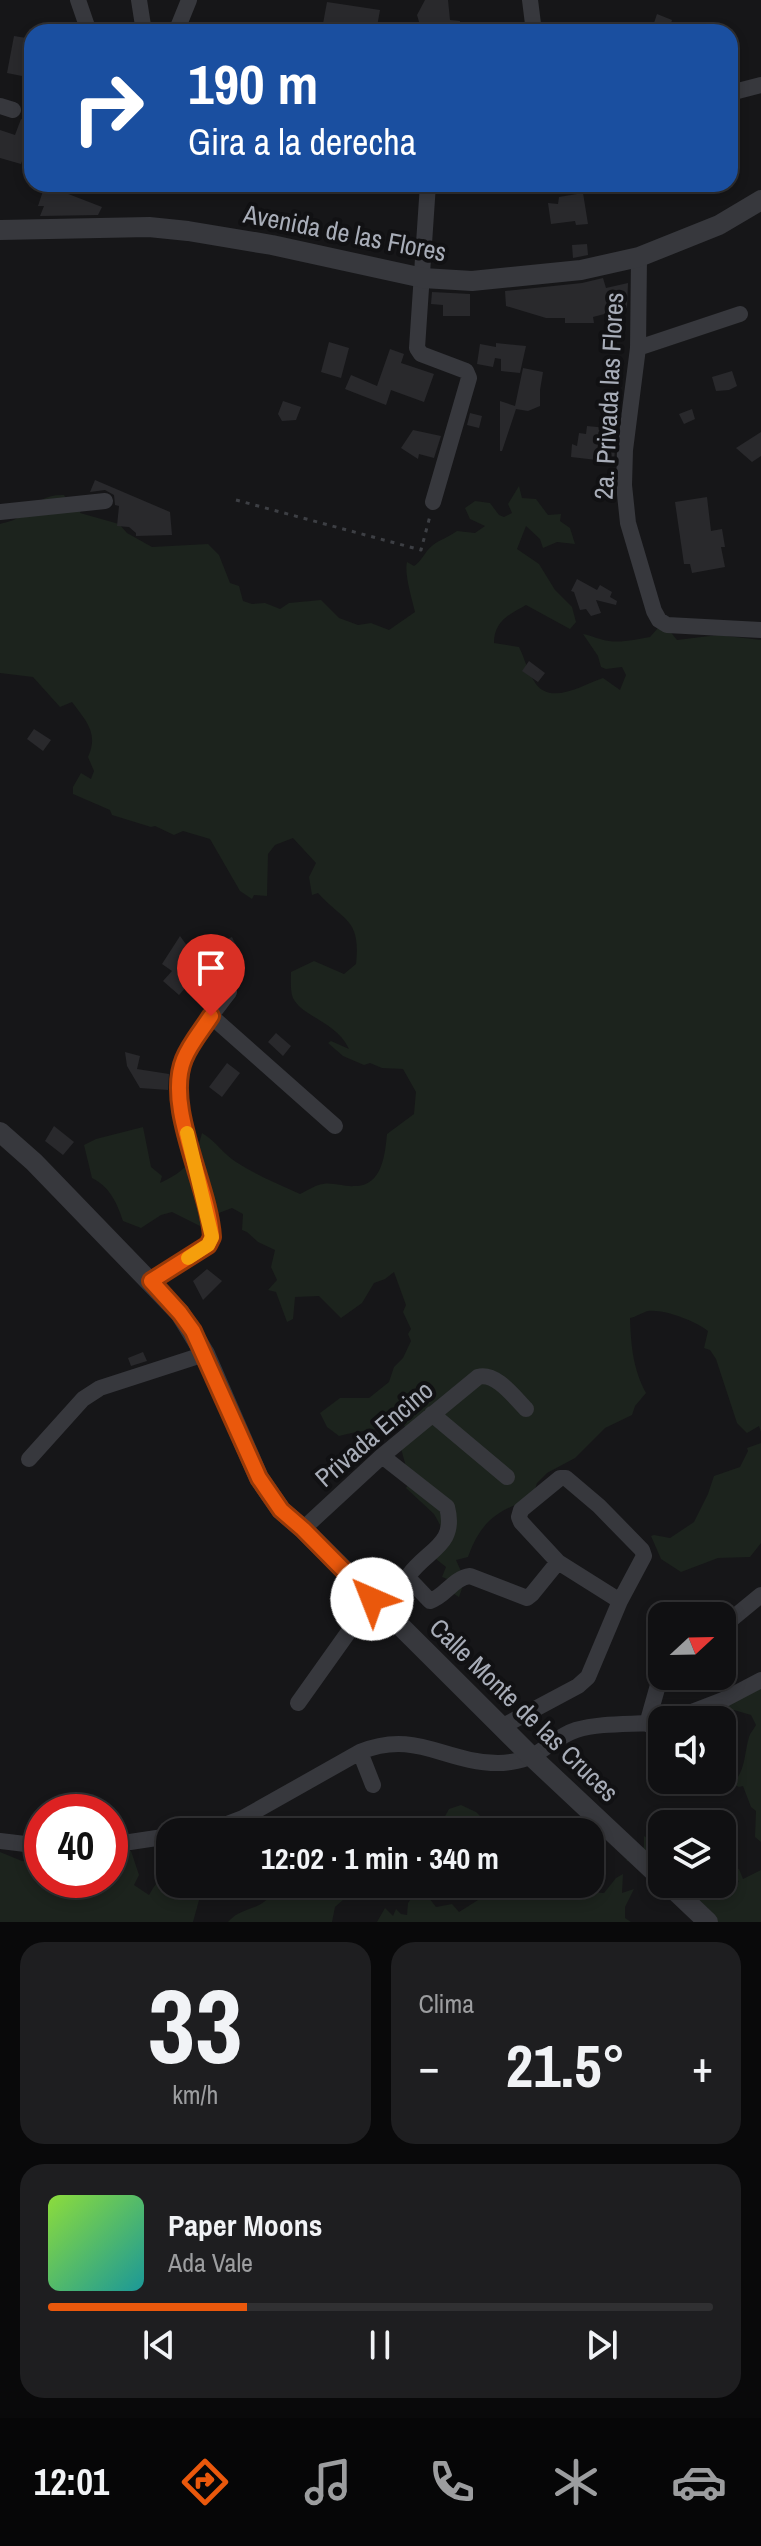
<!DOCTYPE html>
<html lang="es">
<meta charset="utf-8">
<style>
:root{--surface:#101012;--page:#1e1e20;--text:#f1f3f6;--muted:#9c9d9f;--line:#303032;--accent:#ea580c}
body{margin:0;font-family:"Archivo Narrow",sans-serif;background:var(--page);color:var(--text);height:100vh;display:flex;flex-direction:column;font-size:30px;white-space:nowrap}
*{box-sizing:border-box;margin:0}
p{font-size:26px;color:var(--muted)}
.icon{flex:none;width:44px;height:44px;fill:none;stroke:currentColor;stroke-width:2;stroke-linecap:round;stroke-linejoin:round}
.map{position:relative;height:1922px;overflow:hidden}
.sheet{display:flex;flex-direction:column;gap:20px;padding:20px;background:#09090a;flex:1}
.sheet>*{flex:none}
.guide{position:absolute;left:24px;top:24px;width:714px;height:168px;border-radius:24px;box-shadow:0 4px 12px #0003,0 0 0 2px var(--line);background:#1a4fa0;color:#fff;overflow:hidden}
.needle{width:52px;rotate:68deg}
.fabs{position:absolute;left:648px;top:1602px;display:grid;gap:16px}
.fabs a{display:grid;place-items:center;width:88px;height:88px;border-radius:16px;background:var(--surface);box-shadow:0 4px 12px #0003,0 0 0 2px var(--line);font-size:40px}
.speed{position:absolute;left:24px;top:1794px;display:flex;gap:16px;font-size:40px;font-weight:700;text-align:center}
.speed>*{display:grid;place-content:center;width:104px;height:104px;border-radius:50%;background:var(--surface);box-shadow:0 4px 12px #0003,0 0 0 2px var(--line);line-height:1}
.speed .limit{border:12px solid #d22;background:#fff;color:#111}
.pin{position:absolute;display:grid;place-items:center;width:68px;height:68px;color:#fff;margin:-82px -34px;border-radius:50% 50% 50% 0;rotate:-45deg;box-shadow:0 0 8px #0007}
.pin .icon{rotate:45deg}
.me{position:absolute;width:88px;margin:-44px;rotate:316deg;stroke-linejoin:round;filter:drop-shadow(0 0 6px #0008)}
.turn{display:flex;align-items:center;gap:28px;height:168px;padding:0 32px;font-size:36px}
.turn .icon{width:104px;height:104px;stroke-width:2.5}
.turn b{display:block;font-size:56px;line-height:68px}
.big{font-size:60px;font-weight:700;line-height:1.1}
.sheet .card{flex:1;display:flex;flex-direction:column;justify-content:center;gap:12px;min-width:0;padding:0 28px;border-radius:24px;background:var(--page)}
.sheet .dial{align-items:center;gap:0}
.dial b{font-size:104px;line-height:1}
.song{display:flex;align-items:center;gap:24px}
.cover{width:96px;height:96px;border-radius:12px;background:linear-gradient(135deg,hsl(90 70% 55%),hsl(180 70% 35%))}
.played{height:8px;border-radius:4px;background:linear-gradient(90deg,var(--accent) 30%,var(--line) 30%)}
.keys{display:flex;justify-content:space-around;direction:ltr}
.heat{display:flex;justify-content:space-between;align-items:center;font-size:44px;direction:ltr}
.sheet .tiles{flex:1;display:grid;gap:20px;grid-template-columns:1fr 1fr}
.card:last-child{grid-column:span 2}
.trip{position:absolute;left:156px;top:1818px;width:448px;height:80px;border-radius:24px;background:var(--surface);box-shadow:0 4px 12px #0003,0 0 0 2px var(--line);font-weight:700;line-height:80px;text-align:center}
.dock{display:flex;height:128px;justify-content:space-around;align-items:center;background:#060607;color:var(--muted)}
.dock .icon{width:56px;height:56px}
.dock .on{color:var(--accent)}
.dock b{font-size:36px;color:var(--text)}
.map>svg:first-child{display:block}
</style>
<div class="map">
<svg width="761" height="1922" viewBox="0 0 761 1922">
<rect width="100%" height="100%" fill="#161618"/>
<path fill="#1c231d" d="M519,486L522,498L536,499L548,515L561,514L560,521L570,528L575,544L557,542L543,548L540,539L526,526L517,549L539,564L555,590L572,607L576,622L570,629L526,605C510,614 494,621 494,643L519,647C525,659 527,670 534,681C549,707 582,685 603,678L620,690L626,675L622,667L606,669L601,667L598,656L583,634C593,636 600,640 609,641C622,643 637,639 650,637L658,628L668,629L677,640L718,635L761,640V1432L759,1426L747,1433L737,1423L716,1359L710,1350L704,1348L708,1331C696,1321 664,1309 648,1311C643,1312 636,1317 630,1318C631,1346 633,1369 646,1393L635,1406L632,1415L605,1428L575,1458L547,1473L537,1483L532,1499C497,1510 481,1521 468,1557L456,1560L465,1580L459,1597L454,1594L450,1580L442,1577L446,1567L436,1559L444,1532L434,1514L406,1488L410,1481L400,1445L407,1431L404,1425C382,1429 361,1430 339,1436L327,1427L320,1413L340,1398H369L389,1382L394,1367L403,1358L411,1341L408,1334L411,1329L403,1312L406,1305L394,1272L385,1279L374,1283L362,1303L341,1318L319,1296L295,1297L293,1319L287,1322L276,1292L268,1290L277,1280L271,1267L275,1250L258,1242L247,1232L242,1230L243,1214L232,1208L211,1216L204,1228L172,1212L161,1215L141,1228L123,1221C117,1203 110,1187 92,1178L84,1145L96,1139L143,1127L151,1167L162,1176L160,1183C186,1171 195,1160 202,1133C217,1142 223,1154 236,1162C256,1175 278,1184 300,1194C307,1191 315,1185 323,1184C333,1182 344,1187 355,1186C382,1186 385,1155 387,1134L414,1114L416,1092L403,1069L382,1068L370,1063L364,1065L343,1056L328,1043L331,1041L349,1049C336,1021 302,1017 293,998C290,991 291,979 291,972L314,961L344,974L356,964C361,918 344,922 318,893L312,895L309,877L316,863L293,838L275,845L268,854L267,896L254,895L252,899L240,891L210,839L183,831L174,835L155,826L151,827L112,815L110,810L73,794V787L81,773L91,779L94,771L88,757C99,733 86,721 72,702L60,707L33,677L0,673V524C6,522 14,521 19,517C35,507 41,494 64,495L72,507L82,508L80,513L119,524L127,533L152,547L208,544L219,555L230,583L239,586L243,601L252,604L265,603L280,609L289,603L321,600L339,618L358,625L371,623L389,630L415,612C412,599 404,574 407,562L414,566C422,561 425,551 433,545C439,540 449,537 457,531L475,533L485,526L470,519L465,508L475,501L490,503L499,515L504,517L512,513L508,504Z
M761,1443V1543L750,1557L718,1558L681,1572L661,1559L651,1536L654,1535L670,1538L694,1522L708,1494L714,1476L740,1467L748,1451L747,1448Z
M761,1676V1842L755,1837L756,1811L751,1807L743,1786L739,1787L733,1784C746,1769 744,1754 749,1737C750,1733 754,1729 756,1725L751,1715L734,1710L726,1714L721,1708Z
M461,1805L476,1812L496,1832H447L444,1818L449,1809Z
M644,1836L655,1842L662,1837V1875L640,1862L626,1861L644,1847Z
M110,1849L131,1851L139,1875L134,1885L149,1895C154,1886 159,1878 170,1875V1884H202L207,1891L201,1893L193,1922H0V1852L22,1861L42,1862V1880H110Z
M722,1867L729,1870L739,1869L743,1879L761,1870V1922H714L670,1884H699L714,1900L729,1894L739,1881L722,1877Z
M623,1874L622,1893L634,1889L625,1907V1918L631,1922H377L385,1908L393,1916L396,1909L401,1914L407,1915L408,1903L413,1896L429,1898L436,1907L452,1904L459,1912L478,1900L477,1885L474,1884H547L557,1890L604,1893L616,1878Z
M259,1884H341L344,1899L335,1907L332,1922H228C243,1904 263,1913 274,1889Z"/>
<path fill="#29292c" d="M425,0H448L450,20L460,21L459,32H422L417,15Z
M327,2L380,10L376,32H344L322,29Z
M657,14L672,20L668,32H651Z
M14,36L32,39V78L7,73Z
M21,119L31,123L32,130V159L24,156L21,164L0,158V130L15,135Z
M45,185L102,207L98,215L40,216L44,206H38Z
M583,193L588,224L576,225L575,221L551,224L548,203L558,204L559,197Z
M587,244L588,255L573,258L572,245Z
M603,278L606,288L628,283L627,308L593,317L594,323H565V318H546L506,306L505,291L582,283Z
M432,292L470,294V316H443V305L431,304Z
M329,342L349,348L341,378L321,372Z
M496,343L526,346L520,373L501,371V359L495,358L493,367L477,364L480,344L496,347Z
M390,349L404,354L401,363L434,374L424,402L391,390L386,405L345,389L351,375L377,386Z
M523,368L543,372L540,390V406L528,411L516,409L502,451H500V401L515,406Z
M732,371L737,386L729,390L716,391L712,377Z
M283,401L301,407L296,420L282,421L278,414Z
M692,409L695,419L684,424L679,414Z
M470,413L482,416L479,428L467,425Z
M587,426L607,428V433L616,434L614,462L571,457L572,444L577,446L579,433L586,434Z
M413,430L441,436L434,458L419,454L418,459L401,448Z
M761,432V456L752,462L736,448Z
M95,480L170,512L172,535L136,536V533L129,527L117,526L119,506L115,505L114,495L105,490L90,492Z
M707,497L711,531L722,529L725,547H721L725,567L692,573L690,564H684L675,502Z
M577,579L597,590L600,585L612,592L610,597L617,601L616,605L596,600L601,613L591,616L586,609L580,610L574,592L571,591Z
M529,661L545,673L538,682L522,671Z
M34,729L51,740L43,751L27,739Z
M180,936L193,954L211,940L213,946L232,937L241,956L224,963L220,954L197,963L214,984L204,991L194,978L179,995L163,981L172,971L162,964Z
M276,1033L291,1046L283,1056L268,1042Z
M125,1052L140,1056L137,1069L169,1074L168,1090L140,1088L127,1066Z
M227,1063L240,1073L222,1097L209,1087Z
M54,1126L74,1142L63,1155L45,1141Z
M207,1269L222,1281L203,1300L193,1281Z
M143,1352L147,1361L131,1366L128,1358Z"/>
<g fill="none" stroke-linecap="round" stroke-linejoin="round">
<path stroke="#3d3f44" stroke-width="3" stroke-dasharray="4 6" stroke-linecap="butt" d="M236,500L421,550L430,516"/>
<path stroke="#37383d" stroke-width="16" d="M78,0L88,29
M139,0L144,32
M530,0L534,32
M176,32L189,0
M730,93L761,85
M0,106L13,110
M428,184L417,348L421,354L466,371L469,378L433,502
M639,257L638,348L625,450L624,485L628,523L654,611L659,620L667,625L761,630
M638,348L740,314
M0,512L105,501
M211,1016L335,1126
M151,1281L208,1245L212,1237C209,1186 164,1108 184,1059C194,1035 214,1012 229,992
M432,1414L507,1477
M382,1456L447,1507C457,1545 428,1549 409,1575L411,1581L430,1601C446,1596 453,1578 470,1576L527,1598L532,1594L558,1562
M29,1459L83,1399L100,1388L205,1354
M303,1529L382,1456L478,1377C496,1372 514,1397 526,1409
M679,1616L681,1610
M722,1627L761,1595
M298,1703L372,1599
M671,1720L723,1700L761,1680
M647,1724L662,1671
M503,1726L578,1686L588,1677L620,1601L644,1556L642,1550L599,1506L566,1478H560L521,1510L519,1517L521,1522L558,1562L620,1601
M360,1752L373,1785
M193,1832L222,1826L243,1818L360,1752C416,1729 445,1763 498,1763C508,1763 526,1760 534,1755C548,1747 560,1735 576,1730C603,1722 634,1725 662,1722
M0,1841L42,1846
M110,1845L170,1836"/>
<path stroke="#37383d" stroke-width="20" d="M0,230L149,227L188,231L272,245L423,278L472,281L581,270L639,257L719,225L761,200
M0,1132L34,1162L180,1313L205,1354L259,1478L281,1510L303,1529L532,1757L662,1879
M668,1884L708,1922"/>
</g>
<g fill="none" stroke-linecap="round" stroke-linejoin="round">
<g stroke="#983908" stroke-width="20">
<path id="route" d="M211,1016C202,1030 190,1044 184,1059C164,1107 209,1186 212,1237L208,1245L151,1281L180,1313L193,1331L259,1478L281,1510L303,1529L372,1599"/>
</g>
<use href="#route" stroke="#ea580c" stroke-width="14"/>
<path stroke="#f59e0b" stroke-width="14" d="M187,1133L212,1237L208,1245L188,1258"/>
</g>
<g text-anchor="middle" stroke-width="8" stroke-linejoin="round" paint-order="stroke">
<g font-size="26" fill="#a8adb8" stroke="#111113">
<text transform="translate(345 233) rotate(11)" y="9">Avenida de las Flores</text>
<text transform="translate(609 396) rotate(-87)" y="9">2a. Privada las Flores</text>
<text transform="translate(374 1434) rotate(-41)" y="9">Privada Encino</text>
<text transform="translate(524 1710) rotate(44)" y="9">Calle Monte de las Cruces</text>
</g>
</g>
</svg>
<div class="fabs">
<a><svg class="needle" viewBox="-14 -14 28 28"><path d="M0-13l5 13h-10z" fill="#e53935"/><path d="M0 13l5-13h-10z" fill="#9c9d9f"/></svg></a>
<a><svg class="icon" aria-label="sound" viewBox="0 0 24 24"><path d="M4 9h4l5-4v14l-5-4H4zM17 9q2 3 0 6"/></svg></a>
<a><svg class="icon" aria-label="layers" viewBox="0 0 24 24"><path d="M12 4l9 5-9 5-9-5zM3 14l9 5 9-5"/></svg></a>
</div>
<div class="speed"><div class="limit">40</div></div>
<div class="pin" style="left:211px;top:1016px;background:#d93025"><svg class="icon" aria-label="arrive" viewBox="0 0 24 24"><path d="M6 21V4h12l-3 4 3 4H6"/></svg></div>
<svg class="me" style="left:372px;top:1599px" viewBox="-20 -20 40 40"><circle r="19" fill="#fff"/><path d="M0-13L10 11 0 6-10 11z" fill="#ea580c"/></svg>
<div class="trip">12:02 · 1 min · 340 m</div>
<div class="guide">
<div class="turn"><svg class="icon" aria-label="right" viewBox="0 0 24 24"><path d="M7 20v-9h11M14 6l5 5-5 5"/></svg><div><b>190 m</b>Gira a la derecha</div></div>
</div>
</div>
<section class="sheet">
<div class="tiles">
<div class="card dial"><b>33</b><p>km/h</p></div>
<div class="card"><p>Clima</p>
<div class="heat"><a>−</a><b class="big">21.5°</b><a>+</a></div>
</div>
<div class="card">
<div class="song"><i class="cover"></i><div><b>Paper Moons</b><p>Ada Vale</p></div></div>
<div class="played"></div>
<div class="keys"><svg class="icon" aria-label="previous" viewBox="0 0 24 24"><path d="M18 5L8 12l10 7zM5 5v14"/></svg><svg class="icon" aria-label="pause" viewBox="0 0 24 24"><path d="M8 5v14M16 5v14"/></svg><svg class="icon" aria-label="next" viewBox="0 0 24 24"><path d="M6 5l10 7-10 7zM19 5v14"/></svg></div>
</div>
</div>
</section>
<nav class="dock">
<b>12:01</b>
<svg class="icon on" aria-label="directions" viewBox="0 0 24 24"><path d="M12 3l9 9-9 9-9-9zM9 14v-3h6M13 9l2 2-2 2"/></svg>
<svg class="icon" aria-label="music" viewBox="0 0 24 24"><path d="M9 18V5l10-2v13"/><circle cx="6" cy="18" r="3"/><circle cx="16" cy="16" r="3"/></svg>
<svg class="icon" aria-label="phone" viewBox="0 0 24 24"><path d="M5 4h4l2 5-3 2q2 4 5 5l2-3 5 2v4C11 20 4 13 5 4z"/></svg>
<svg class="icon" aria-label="climate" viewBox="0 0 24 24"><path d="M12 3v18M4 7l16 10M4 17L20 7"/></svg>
<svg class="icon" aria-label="car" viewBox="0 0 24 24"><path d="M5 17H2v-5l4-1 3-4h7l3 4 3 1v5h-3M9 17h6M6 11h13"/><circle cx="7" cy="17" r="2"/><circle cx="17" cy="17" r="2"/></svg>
</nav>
